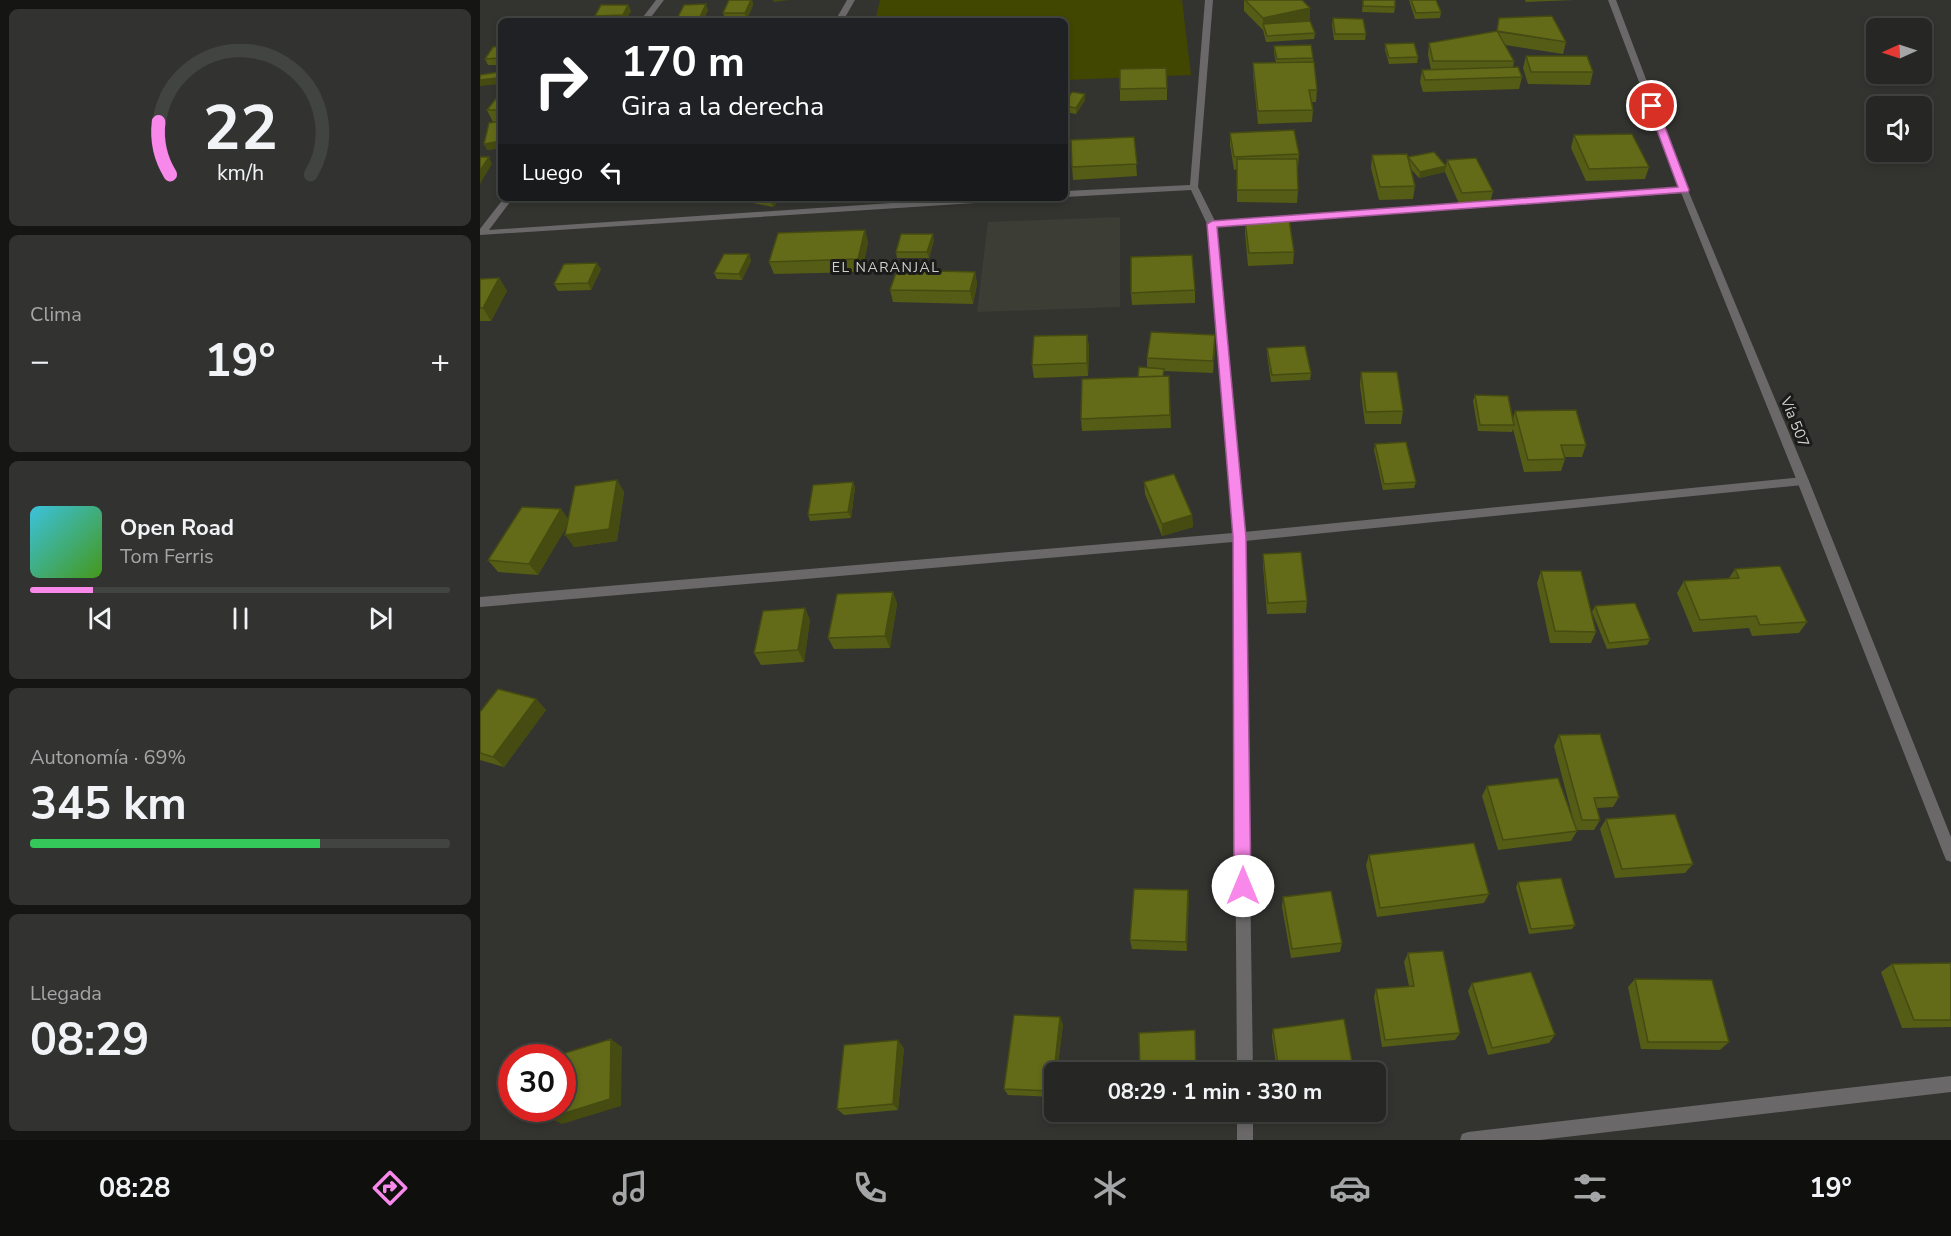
<!DOCTYPE html>
<html lang="es">
<meta charset="utf-8">
<style>
:root{--surface:#262724;--page:#323331;--text:#f1f3f6;--muted:#a4a5a6;--line:#424441;--accent:#f888e9}
body{margin:0;font-family:"Nunito Sans",sans-serif;background:var(--page);color:var(--text);height:100vh;display:flex;flex-direction:column;font-size:22px;white-space:nowrap}
*{box-sizing:border-box;margin:0}
p{font-size:20px;color:var(--muted)}
.icon{flex:none;width:33px;height:33px;fill:none;stroke:currentColor;stroke-width:2;stroke-linecap:round;stroke-linejoin:round}
.map{position:relative;flex:1;overflow:hidden}
.sheet{display:flex;flex-direction:column;gap:9px;padding:9px;background:#151514;width:480px}
.sheet>*{flex:none}
.top-card{position:absolute;left:18px;top:18px;width:570px;height:183px;border-radius:9px;box-shadow:0 3px 9px #0003,0 0 0 2px var(--line);background:#202124;color:#fff;overflow:hidden}
.needle{width:39px;rotate:267deg}
.controls{position:absolute;left:1386px;top:18px;display:grid;gap:12px}
.controls a{display:grid;place-items:center;width:66px;height:66px;border-radius:9px;background:var(--surface);box-shadow:0 3px 9px #0003,0 0 0 2px var(--line);font-size:30px}
.speed{position:absolute;left:18px;top:1044px;display:flex;gap:12px;font-size:30px;font-weight:700;text-align:center}
.speed>*{display:grid;place-content:center;width:78px;height:78px;border-radius:50%;background:var(--surface);box-shadow:0 3px 9px #0003,0 0 0 2px var(--line);line-height:1}
.speed .limit{border:9px solid #d22;background:#fff;color:#111}
.pin{position:absolute;display:grid;place-items:center;width:51px;height:51px;color:#fff;margin:-26px;border:3px solid #fff;border-radius:50%;box-shadow:0 2px 6px #0007}
.me{position:absolute;width:66px;margin:-33px;rotate:0deg;stroke-linejoin:round;filter:drop-shadow(0 0 4px #0008)}
.turn{display:flex;align-items:center;gap:21px;height:126px;padding:0 24px;font-size:27px}
.turn .icon{width:78px;height:78px;stroke-width:2.5}
.turn b{display:block;font-size:42px;line-height:51px}
.then{display:flex;align-items:center;height:57px;padding:0 24px;background:#0003;gap:12px;font-size:22px}
.big{font-size:45px;font-weight:700;line-height:1.1}
.sheet .card{flex:1;display:flex;flex-direction:column;justify-content:center;gap:9px;min-width:0;padding:0 21px;border-radius:9px;background:var(--page)}
.sheet .dial{align-items:center;gap:0}
.dial svg{height:156px;overflow:visible;fill:none;stroke:var(--line);stroke-width:7;stroke-linecap:round;text-anchor:middle}
.dial text{fill:var(--text);stroke:none}
.song{display:flex;align-items:center;gap:18px}
.cover{width:72px;height:72px;border-radius:9px;background:linear-gradient(135deg,hsl(190 70% 55%),hsl(100 70% 35%))}
.played{height:6px;border-radius:3px;background:linear-gradient(90deg,var(--accent) 15%,var(--line) 15%)}
.keys{display:flex;justify-content:space-around;direction:ltr}
.heat{display:flex;justify-content:space-between;align-items:center;font-size:33px;direction:ltr}
.charge{height:9px;border-radius:4px;background:linear-gradient(90deg,#34c759 69%,var(--line) 0)}
.trip{position:absolute;left:564px;top:1062px;width:342px;height:60px;border-radius:9px;background:var(--surface);box-shadow:0 3px 9px #0003,0 0 0 2px var(--line);font-weight:700;line-height:60px;text-align:center}
.tab-bar{display:flex;height:96px;justify-content:space-around;align-items:center;background:#0f100e;color:var(--muted)}
.tab-bar .icon{width:42px;height:42px}
.tab-bar .current{color:var(--accent)}
.tab-bar b{font-size:27px;color:var(--text)}
main{display:flex;flex:1;min-height:0}
.map>svg:first-child{display:block}
</style>
<main>
<section class="sheet">
<div class="card dial"><svg viewBox="0 0 100 80">
<path d="M14 69A42 42 0 1 1 86 69"/>
<path d="M14 69A42 42 0 0 1 8 42" stroke="#f888e9"/>
<text x="50" y="56" font-size="32" font-weight="700">22</text>
<text x="50" y="72" font-size="11">km/h</text>
</svg></div>
<div class="card"><p>Clima</p>
<div class="heat"><a>−</a><b class="big">19°</b><a>+</a></div>
</div>
<div class="card">
<div class="song"><i class="cover"></i><div><b>Open Road</b><p>Tom Ferris</p></div></div>
<div class="played"></div>
<div class="keys"><svg class="icon" aria-label="previous" viewBox="0 0 24 24"><path d="M18 5L8 12l10 7zM5 5v14"/></svg><svg class="icon" aria-label="pause" viewBox="0 0 24 24"><path d="M8 5v14M16 5v14"/></svg><svg class="icon" aria-label="next" viewBox="0 0 24 24"><path d="M6 5l10 7-10 7zM19 5v14"/></svg></div>
</div>
<div class="card"><p>Autonomía · 69%</p><b class="big">345 km</b><div class="charge"></div></div>
<div class="card"><p>Llegada</p><b class="big">08:29</b></div>
</section>
<div class="map">
<svg width="1471" height="1140" viewBox="0 0 1471 1140">
<rect width="100%" height="100%" fill="#333430"/>
<path fill="#3c3d34" d="M640,217V307L497,312L508,222Z"/>
<path fill="#414700" d="M400,0H702L711,75L585,80V21H395Z"/>
<g fill="none" stroke-linecap="round" stroke-linejoin="round">
<path fill="#6a6869" fill-rule="evenodd" d="M176,0H184L168,21H160Z
M367,0H375L363,21H355Z
M725,0H733L718,187L735,221L1204,187L1208,190L1204,193L737,226L764,532L1323,477L1329,481L1323,485L765,541L773,1072H757L753,542L0,607V597L753,533L727,224L711,190L585,197V191L710,185Z
M24,198H33L9,230L486,198H530L526,201L0,235V229Z
M1471,1076V1092L1060,1140H980L982,1134L988,1132Z
M757,1112H773V1140H757Z"/>
<path fill="#6a6869" fill-rule="evenodd" d="M1128,0H1136L1208,190L1329,481L1471,837V862L1466,860L1464,855L1317,481L1200,190Z"/>
</g>
<path fill="#555c15" d="M249,0H272L273,5L267,19H245L243,13Z
M764,0H831H823L830,20L821,22L835,33L834,39L786,42L783,30L764,11Z
M883,0L915,7L914,13L882,12Z
M929,0H956L961,12L960,18L935,19Z
M1045,0H1094L1046,2Z
M148,5L151,11L145,21H117L115,16Z
M228,10L223,21H200L198,17Z
M853,18L886,34L885,40H854L852,25Z
M1017,32L1086,42L1083,54L1025,45L1034,61L1033,68L1042,77L1039,89L943,92L940,82L942,70H951L948,55L949,43Z
M905,44L938,57L937,63L909,64L905,50Z
M21,46V65H8L5,59Z
M794,46L833,58L837,90L836,102H832L833,110L832,122L778,124L773,75V63H796L794,52Z
M1046,56L1113,72L1110,85L1048,84L1043,68Z
M687,88V100L640,101V89Z
M21,92V148L7,150L13,122L7,110Z
M605,94V100L596,114L585,112V102Z
M750,133L819,154L818,167H817L818,190L817,203L757,202V169L754,170L750,145Z
M1094,135L1169,167L1165,179L1106,181L1091,148Z
M654,137L657,176L593,180L592,167Z
M892,155L928,158L966,166L967,160L1013,191L1010,203L980,206L965,172L939,178L930,168L935,186L933,199L899,200L891,168Z
M267,198H301L293,207L268,202Z
M394,198H417L402,202Z
M765,220L814,252L813,264L768,266L765,233Z
M385,230L388,242L382,272L294,274L289,262Z
M454,240L449,258H417L416,252Z
M269,254L271,261L262,280L237,279L234,273Z
M121,269L111,290L78,291L74,284Z
M495,272L497,284L493,304L413,302L410,290Z
M19,278L27,291L11,321H0V279Z
M715,290V303L652,305L651,293Z
M607,335L609,347L608,376L554,378L552,365Z
M735,348L733,373L684,371V376H689L691,428L602,431L601,419L658,377L667,368V358Z
M787,348L831,373L830,380L791,382L787,354Z
M881,372L923,411L921,424H885L880,385Z
M995,395L1033,419L1035,411L1106,445L1102,457H1085V459L1081,471L1044,472L1033,429L1032,432L998,431L993,401Z
M895,444L936,482L934,488L903,490L894,450Z
M137,480L144,492L137,541L94,547L87,526L58,575L18,572L8,560L81,509L88,519Z
M373,482L375,488L371,518L330,521L328,515Z
M664,482L712,515L713,527L682,536L665,494Z
M783,554L827,601L826,613L787,614L783,566Z
M1255,569L1327,622L1319,633L1272,636L1269,628L1213,632L1197,593L1204,581L1249,578Z
M1061,571L1116,632L1111,643H1070L1057,583Z
M413,592L417,604L410,648L354,649L348,638Z
M1115,606L1170,639L1167,645L1127,649L1112,612Z
M325,608L330,620L324,662L281,665L274,653Z
M56,699L66,710L24,767L0,760V712Z
M1079,735L1139,797L1133,807L1117,808L1120,820L1114,830H1096L1074,746Z
M1007,786L1097,831L1091,841L1018,850L1002,796Z
M1126,819L1213,864L1205,873L1135,878L1120,829Z
M889,855L1009,894L1004,903L897,917L886,865Z
M1038,882L1095,925L1092,929L1049,934L1036,887Z
M708,890L707,951L652,949L650,940Z
M803,897L862,943L860,952L811,958L802,907Z
M928,953L980,1033L975,1040L902,1047L894,997L896,989L929,986L924,962Z
M1471,963V1027L1422,1028L1401,972L1412,964Z
M1155,979L1249,1042L1240,1050L1161,1049L1148,987Z
M992,983L1075,1035L1069,1043L1008,1055L988,991Z
M583,1024L577,1072H574V1097L528,1095L524,1089Z
M793,1029L874,1072H797L792,1036Z
M424,1048L418,1110L364,1115L357,1109Z"/>
<path fill="#454b11" d="M271,0H272L273,5L267,19L265,13Z
M293,0H309L294,2Z
M226,4L228,10L223,21H222L220,17Z
M148,5L151,11L145,21L143,15Z
M830,8V20L785,30L783,24V18Z
M19,72L21,77V84L0,86V80Z
M605,94V100L596,114V108Z
M21,141V148L7,150L4,144Z
M9,157L12,164L0,184V171Z
M966,166L965,172L939,178L940,172Z
M293,198H301L293,207L290,200Z
M401,198H417L402,202Z
M385,230L388,242L382,272L378,259Z
M453,234L454,240L449,258L447,252Z
M269,254L271,261L262,280L259,274Z
M117,263L121,269L111,290L108,283Z
M495,272L497,284L493,304L490,291Z
M19,278L27,291L11,321L3,308Z
M607,335L609,347L608,376L607,363Z
M735,335V348L733,373V361Z
M137,480L144,492L137,541L94,547L85,535Z
M373,482L375,488L371,518L368,512Z
M81,509L90,521L58,575L49,564Z
M712,515L713,527L682,536V524Z
M413,592L417,604L410,648L405,636Z
M325,608L330,620L324,662L318,650Z
M56,699L66,710L24,767L13,757Z
M708,890L709,899L707,951L706,942Z
M580,1017L583,1024L577,1072H574V1097L572,1091Z
M131,1039L142,1047L141,1106L82,1124L69,1118Z
M418,1040L424,1048L418,1110L413,1104Z"/>
<path fill="#636b18" stroke="#454b11" stroke-width="1.5" d="M249,0H271L265,13H243Z
M765,0H822L830,8L783,18Z
M883,0H915V7L883,6Z
M931,0H956L961,12L936,13Z
M226,4L220,17H198L204,5Z
M121,5H148L143,15L115,16Z
M1072,16L1086,42L1017,31L1019,18Z
M853,18L883,19L886,34H855Z
M830,21L835,33L787,36L783,24Z
M1017,31L1034,61H953L949,43Z
M934,43L938,57L909,58L905,44Z
M831,45L833,58L797,59L794,46Z
M21,46V58L5,59L13,47Z
M1046,56H1107L1113,72H1051Z
M834,62L837,90H829L833,110L778,111L773,63Z
M1038,67L1042,77L945,80L942,70Z
M686,68L687,88L640,89V69Z
M19,72L17,78L0,80V75Z
M21,92V110H7Z
M592,92L605,94L596,108L585,106V102Z
M21,121V141L4,144L9,123Z
M814,130L819,154L754,157L750,133Z
M1152,134L1169,167L1109,169L1094,135Z
M654,137L657,164L592,167L591,140Z
M954,152L966,166L940,172L928,157Z
M927,154L935,186L900,187L892,155Z
M0,157H9L0,171Z
M996,158L1013,191L982,193L967,160Z
M757,159H817L818,190H757Z
M279,198H293L290,200Z
M809,219L814,252L769,253L765,220Z
M385,230L378,259L289,262L298,233Z
M421,234H453L447,252H416Z
M244,254H269L259,274L234,273Z
M712,255L715,290L651,293V257Z
M117,263L108,283L74,284L84,264Z
M417,270L495,272L490,291L410,290Z
M19,278L3,308H0V279Z
M671,332L735,335L733,361L667,358Z
M607,335V363L552,365L554,336Z
M825,346L831,373L792,375L787,348Z
M659,367L684,369L683,376L658,377Z
M881,372H917L923,411L886,412Z
M689,376L690,415L601,419L602,379Z
M995,395L1028,396L1034,425H1000Z
M1096,410L1106,445H1081L1085,459L1048,460L1035,411Z
M926,442L936,482L904,484L895,444Z
M694,474L712,515L682,524L664,482Z
M137,480L129,529L85,535L95,486Z
M373,482L368,512L328,515L333,485Z
M42,507L81,509L49,564L8,560Z
M821,552L827,601L788,603L783,554Z
M1300,566L1327,622L1280,625L1276,616L1220,620L1204,581L1259,578L1255,569Z
M1061,571H1101L1116,632L1075,631Z
M413,592L405,636L348,638L357,594Z
M1155,603L1170,639L1129,643L1115,606Z
M325,608L318,650L274,653L283,611Z
M18,689L56,699L13,757L0,753V712Z
M1120,734L1139,797L1114,798L1120,820H1102L1079,735Z
M1078,778L1097,831L1023,840L1007,786Z
M1195,814L1213,864L1142,869L1126,819Z
M994,843L1009,894L900,908L889,855Z
M1081,878L1095,925L1051,929L1038,882Z
M654,889L708,890L706,942L650,940Z
M851,891L862,943L812,949L803,897Z
M963,951L980,1033L905,1040L896,989L934,986L928,953Z
M1471,963V1020H1434L1412,964Z
M1051,972L1075,1035L1012,1048L992,983Z
M1155,979L1232,980L1249,1042H1168Z
M534,1015L580,1017L572,1091L524,1089Z
M864,1019L874,1072H799L793,1029Z
M715,1030L716,1072H660L659,1033Z
M131,1039L130,1099L69,1118L70,1108H82V1058L72,1057Z
M418,1040L413,1104L357,1109L364,1045Z"/>
<path fill="#f888e9" stroke="#a15897" stroke-width="1.5" d="M1172,103L1177,106L1209,190L1208,192L737,227L766,537L771,886L769,892L763,894L757,892L754,886L753,537L727,224L732,221L1198,187L1168,106Z"/>
<g text-anchor="middle" stroke-width="6" stroke-linejoin="round" paint-order="stroke">
<g font-size="14" letter-spacing="1.5" fill="#d1d1cf" stroke="#1b1b1a">
<text x="406" y="272">EL NARANJAL</text>
</g>
<g font-size="15" fill="#d1d1cf" stroke="#1b1b1a">
<text transform="translate(1315 422) rotate(68)" y="5">Vía 507</text>
</g>
</g>
</svg>
<div class="controls">
<a><svg class="needle" viewBox="-14 -14 28 28"><path d="M0-13l5 13h-10z" fill="#e53935"/><path d="M0 13l5-13h-10z" fill="#a4a5a6"/></svg></a>
<a><svg class="icon" aria-label="sound" viewBox="0 0 24 24"><path d="M4 9h4l5-4v14l-5-4H4zM17 9q2 3 0 6"/></svg></a>
</div>
<div class="speed"><div class="limit">30</div></div>
<div class="pin" style="left:1172px;top:106px;background:#d93025"><svg class="icon" aria-label="arrive" viewBox="0 0 24 24"><path d="M6 21V4h12l-3 4 3 4H6"/></svg></div>
<svg class="me" style="left:763px;top:886px" viewBox="-20 -20 40 40"><circle r="19" fill="#fff"/><path d="M0-13L10 11 0 6-10 11z" fill="#f888e9"/></svg>
<div class="trip">08:29 · 1 min · 330 m</div>
<div class="top-card">
<div class="turn"><svg class="icon" aria-label="right" viewBox="0 0 24 24"><path d="M7 20v-9h11M14 6l5 5-5 5"/></svg><div><b>170 m</b>Gira a la derecha</div></div>
<div class="then">Luego<svg class="icon" aria-label="left" viewBox="0 0 24 24"><path d="M17 20v-9H6M10 6l-5 5 5 5"/></svg></div>
</div>
</div>
</main>
<nav class="tab-bar">
<b>08:28</b>
<svg class="icon current" aria-label="directions" viewBox="0 0 24 24"><path d="M12 3l9 9-9 9-9-9zM9 14v-3h6M13 9l2 2-2 2"/></svg>
<svg class="icon" aria-label="music" viewBox="0 0 24 24"><path d="M9 18V5l10-2v13"/><circle cx="6" cy="18" r="3"/><circle cx="16" cy="16" r="3"/></svg>
<svg class="icon" aria-label="phone" viewBox="0 0 24 24"><path d="M5 4h4l2 5-3 2q2 4 5 5l2-3 5 2v4C11 20 4 13 5 4z"/></svg>
<svg class="icon" aria-label="climate" viewBox="0 0 24 24"><path d="M12 3v18M4 7l16 10M4 17L20 7"/></svg>
<svg class="icon" aria-label="car" viewBox="0 0 24 24"><path d="M5 17H2v-5l4-1 3-4h7l3 4 3 1v5h-3M9 17h6M6 11h13"/><circle cx="7" cy="17" r="2"/><circle cx="17" cy="17" r="2"/></svg>
<svg class="icon" aria-label="filters" viewBox="0 0 24 24"><path d="M4 7h16M4 17h16"/><circle cx="9" cy="7" r="2"/><circle cx="15" cy="17" r="2"/></svg>
<b>19°</b>
</nav>
